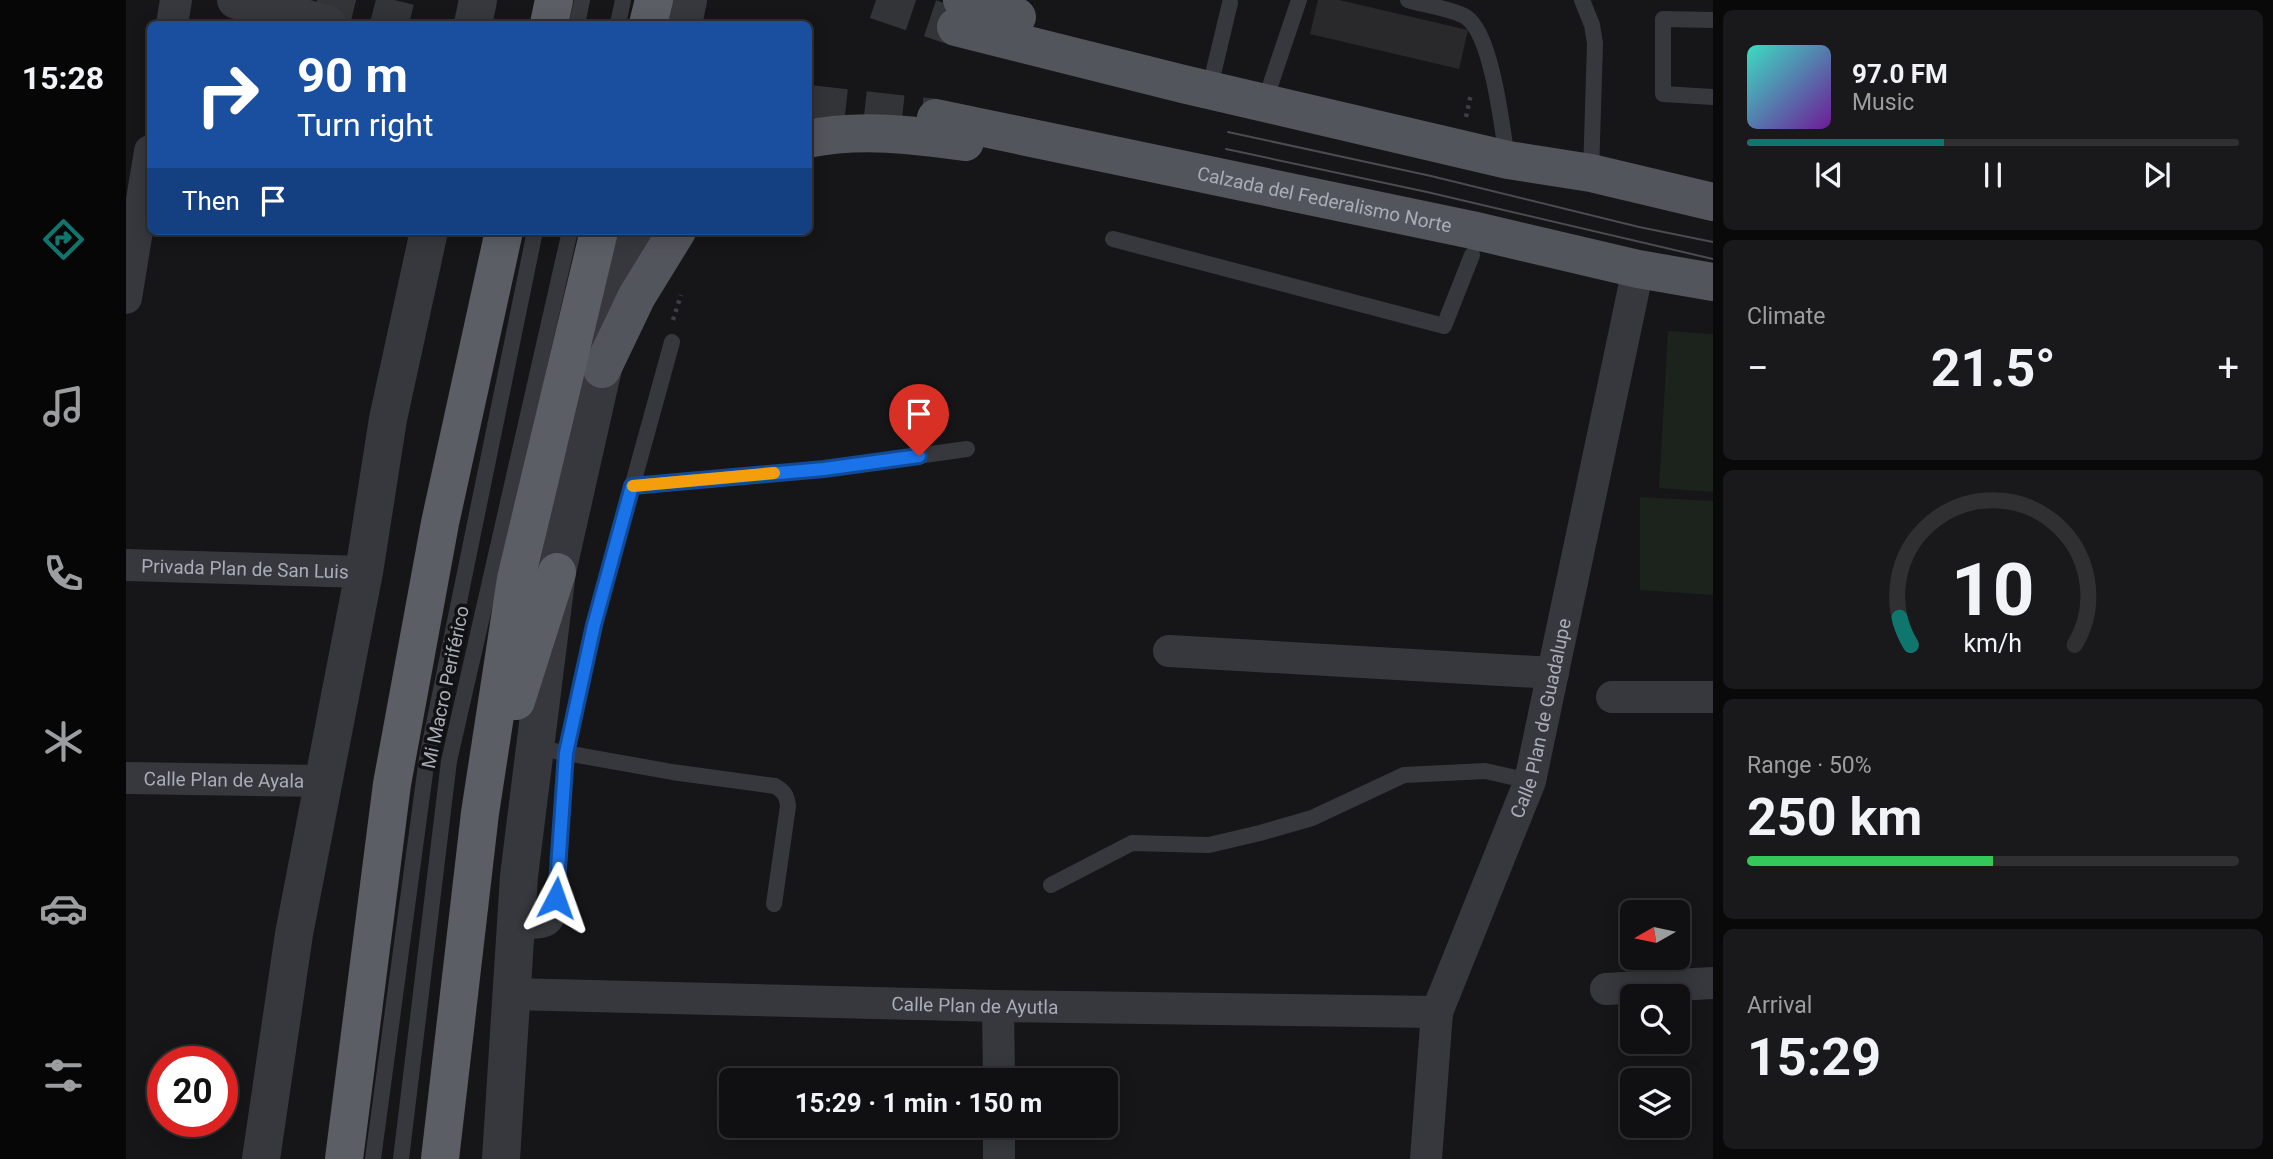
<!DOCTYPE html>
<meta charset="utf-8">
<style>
:root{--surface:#101012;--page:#19191b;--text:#f1f3f6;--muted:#9c9d9f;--line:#303032;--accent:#0f766e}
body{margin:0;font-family:Roboto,sans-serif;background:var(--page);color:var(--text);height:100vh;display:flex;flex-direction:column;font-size:26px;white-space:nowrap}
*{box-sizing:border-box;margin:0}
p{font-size:23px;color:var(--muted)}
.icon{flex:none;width:38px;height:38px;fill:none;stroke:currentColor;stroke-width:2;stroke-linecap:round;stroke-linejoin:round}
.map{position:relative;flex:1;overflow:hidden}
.sheet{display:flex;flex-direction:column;gap:10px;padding:10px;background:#09090a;width:560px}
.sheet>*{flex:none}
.guide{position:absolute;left:21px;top:21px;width:665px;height:214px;border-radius:10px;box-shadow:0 4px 18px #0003,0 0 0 2px var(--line);background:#1a4fa0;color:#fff;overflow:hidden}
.needle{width:46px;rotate:261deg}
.buttons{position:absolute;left:1494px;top:900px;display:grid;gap:14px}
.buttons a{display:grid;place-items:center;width:70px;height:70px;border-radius:10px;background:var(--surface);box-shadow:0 4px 18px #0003,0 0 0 2px var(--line);font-size:35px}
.speed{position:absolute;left:21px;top:1046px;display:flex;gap:14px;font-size:35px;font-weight:700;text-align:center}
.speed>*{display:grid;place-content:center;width:91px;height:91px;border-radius:50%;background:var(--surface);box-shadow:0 4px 18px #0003,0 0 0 2px var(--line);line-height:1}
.speed .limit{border:10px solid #d22;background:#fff;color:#111}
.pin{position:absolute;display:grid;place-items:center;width:60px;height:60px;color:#fff;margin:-72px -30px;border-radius:50% 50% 50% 0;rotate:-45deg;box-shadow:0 0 7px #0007}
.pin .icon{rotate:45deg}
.me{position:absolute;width:77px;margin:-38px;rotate:4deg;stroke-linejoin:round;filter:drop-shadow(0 0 5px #0008)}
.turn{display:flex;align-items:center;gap:24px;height:147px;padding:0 35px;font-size:32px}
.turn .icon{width:91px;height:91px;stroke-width:2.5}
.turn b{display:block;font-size:49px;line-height:60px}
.then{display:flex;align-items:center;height:66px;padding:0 35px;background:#0003;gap:14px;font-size:26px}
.big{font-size:52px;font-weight:700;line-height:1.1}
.sheet .card{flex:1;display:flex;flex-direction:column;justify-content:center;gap:10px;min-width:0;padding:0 24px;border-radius:10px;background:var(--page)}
.sheet .dial{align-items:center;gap:0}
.dial svg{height:182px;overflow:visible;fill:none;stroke:var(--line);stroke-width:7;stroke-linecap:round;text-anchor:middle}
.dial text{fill:var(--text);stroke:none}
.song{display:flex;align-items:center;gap:21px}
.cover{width:84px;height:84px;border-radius:10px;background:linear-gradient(135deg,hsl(170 70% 55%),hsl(280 70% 35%))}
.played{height:7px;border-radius:4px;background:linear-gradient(90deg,var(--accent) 40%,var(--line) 40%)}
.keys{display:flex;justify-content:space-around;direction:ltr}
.heat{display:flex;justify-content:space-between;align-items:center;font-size:38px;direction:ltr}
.charge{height:10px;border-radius:5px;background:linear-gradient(90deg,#34c759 50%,var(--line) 0)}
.trip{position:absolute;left:593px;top:1068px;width:399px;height:70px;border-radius:10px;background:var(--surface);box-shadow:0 4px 18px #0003,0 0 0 2px var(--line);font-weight:700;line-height:70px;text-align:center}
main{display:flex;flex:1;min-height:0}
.tab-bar{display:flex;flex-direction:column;width:126px;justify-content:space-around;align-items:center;background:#060607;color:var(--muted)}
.tab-bar .icon{width:49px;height:49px}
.tab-bar .active{color:var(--accent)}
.tab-bar b{font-size:32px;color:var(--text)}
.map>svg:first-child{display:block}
</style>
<main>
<nav class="tab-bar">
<b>15:28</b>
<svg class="icon active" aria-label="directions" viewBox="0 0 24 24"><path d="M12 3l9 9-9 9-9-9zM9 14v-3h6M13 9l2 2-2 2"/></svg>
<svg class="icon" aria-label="music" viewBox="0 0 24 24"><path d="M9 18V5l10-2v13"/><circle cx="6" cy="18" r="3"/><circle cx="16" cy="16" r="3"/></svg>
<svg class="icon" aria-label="phone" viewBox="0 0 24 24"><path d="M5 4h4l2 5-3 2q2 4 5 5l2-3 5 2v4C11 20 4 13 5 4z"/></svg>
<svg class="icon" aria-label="climate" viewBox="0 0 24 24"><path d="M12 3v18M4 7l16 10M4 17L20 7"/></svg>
<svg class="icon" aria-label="car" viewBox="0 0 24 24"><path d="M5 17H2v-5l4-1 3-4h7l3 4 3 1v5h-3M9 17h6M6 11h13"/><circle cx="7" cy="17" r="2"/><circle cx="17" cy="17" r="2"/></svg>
<svg class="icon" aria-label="filters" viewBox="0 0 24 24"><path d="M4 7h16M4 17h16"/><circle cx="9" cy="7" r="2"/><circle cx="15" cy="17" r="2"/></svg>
</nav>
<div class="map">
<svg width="1587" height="1159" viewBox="0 0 1587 1159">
<rect width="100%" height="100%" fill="#161618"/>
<path fill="#1c231d" d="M1542,331L1587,334V492L1533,488Z
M1514,497L1587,501V595L1514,590Z"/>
<path fill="#29292c" d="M1192,0H1213L1342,30L1333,69L1184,34Z"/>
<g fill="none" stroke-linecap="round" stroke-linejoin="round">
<path stroke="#333438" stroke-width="38" stroke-dasharray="38 19" stroke-linecap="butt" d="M191,0L286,24
M750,0L830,27
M682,104L810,118"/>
<path stroke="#3d3f44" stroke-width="4.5" stroke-dasharray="3.5 5" stroke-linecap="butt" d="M1340,117L1345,94
M547,320L555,295"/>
<path stroke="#37383d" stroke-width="16" d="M1282,0C1298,5 1327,9 1340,17C1366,34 1376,127 1381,158
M1456,0L1466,25L1469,43L1465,173
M1587,20L1537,19V94L1587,97
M451,24L456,0
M492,24L497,0
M1088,70L1104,3
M1145,83L1173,0
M987,239L1318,326L1346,255
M506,486L698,469L841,449
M429,751L546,772L649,786C658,791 661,796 662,806L648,904
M925,885L1006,843L1083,845L1134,833L1186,818L1278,775L1359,771L1404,781
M389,931C402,930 422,934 429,922L440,753L468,625L546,342
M247,1159L301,758L409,231
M275,1159L323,761L444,231"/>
<g stroke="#37383d" stroke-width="32">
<path d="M46,24L50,0"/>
<path d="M0,298L24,151"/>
<path id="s1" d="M0,565L238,572"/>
<path d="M1043,651L1427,673"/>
<path d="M1486,697H1587"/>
<path id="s2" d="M0,778L197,781"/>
<path d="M1480,989L1587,983"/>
<path id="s3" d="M385,994L872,1006L1311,1012"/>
<path d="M872,1006L873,1080"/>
<path d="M873,1125V1159"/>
<path id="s4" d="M1300,1159L1311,1012L1404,781L1512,269"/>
</g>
<path stroke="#37383d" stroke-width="38" d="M110,0L201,24
M347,24L352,0
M557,24L562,0
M135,1159L168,934L238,572L262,419L303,231
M375,1159L393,876L431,572L508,231"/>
<g stroke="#53555c" stroke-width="38">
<path d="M836,0L891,17"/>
<path d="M830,27L1057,84L1382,160L1465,173L1587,202"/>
<path id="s5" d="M810,118L1346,230L1512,269L1587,282"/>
<path d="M682,139C734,128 788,135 839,142"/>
<path d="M476,369L511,296L551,231"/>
</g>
<path stroke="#5b5e65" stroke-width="38" d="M423,24L428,0
M522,24L528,0
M390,701L431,572
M218,1159L266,784L314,523L378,231
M314,1159L354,813L390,579L473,231"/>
<path stroke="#4a4c52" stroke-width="2" d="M1102,132L1305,176L1513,227L1587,242
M1100,149L1301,192L1587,259"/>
</g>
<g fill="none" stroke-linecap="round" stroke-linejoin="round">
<g stroke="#114b97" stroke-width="18">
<path id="route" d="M430,898L440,753L468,625L506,486L698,469L793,456"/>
</g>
<use href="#route" stroke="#1a73e8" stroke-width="12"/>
<path stroke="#f59e0b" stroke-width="12" d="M507,486L648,473"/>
</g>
<g text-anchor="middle" stroke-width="7" stroke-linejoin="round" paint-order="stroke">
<g font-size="19" fill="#a8adb8" stroke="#111113">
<text dy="7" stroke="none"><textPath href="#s5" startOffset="397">Calzada del Federalismo Norte</textPath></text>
<text dy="7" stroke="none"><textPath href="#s1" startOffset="119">Privada Plan de San Luis</textPath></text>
<text transform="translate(319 687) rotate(-78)" y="7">Mi Macro Periférico</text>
<text dy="7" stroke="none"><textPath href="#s4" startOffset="460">Calle Plan de Guadalupe</textPath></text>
<text dy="7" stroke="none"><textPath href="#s2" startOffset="98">Calle Plan de Ayala</textPath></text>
<text dy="7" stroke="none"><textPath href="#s3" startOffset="464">Calle Plan de Ayutla</textPath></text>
</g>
</g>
</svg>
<div class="buttons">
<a><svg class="needle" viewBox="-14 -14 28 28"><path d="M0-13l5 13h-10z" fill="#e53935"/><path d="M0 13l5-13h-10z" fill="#9c9d9f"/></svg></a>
<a><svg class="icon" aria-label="search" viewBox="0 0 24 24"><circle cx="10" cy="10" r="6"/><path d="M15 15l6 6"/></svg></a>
<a><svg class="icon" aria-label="layers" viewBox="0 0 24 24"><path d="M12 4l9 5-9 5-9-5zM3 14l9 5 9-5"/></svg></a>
</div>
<div class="speed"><div class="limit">20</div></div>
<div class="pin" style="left:793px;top:456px;background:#d93025"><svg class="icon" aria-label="arrive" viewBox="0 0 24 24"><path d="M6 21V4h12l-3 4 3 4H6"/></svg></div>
<svg class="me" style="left:430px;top:898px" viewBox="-20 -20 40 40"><path d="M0-17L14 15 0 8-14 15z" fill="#1a73e8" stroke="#fff" stroke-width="4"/></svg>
<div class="trip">15:29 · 1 min · 150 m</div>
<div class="guide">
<div class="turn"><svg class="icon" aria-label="right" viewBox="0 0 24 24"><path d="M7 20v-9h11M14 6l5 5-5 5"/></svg><div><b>90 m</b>Turn right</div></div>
<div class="then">Then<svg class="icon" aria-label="arrive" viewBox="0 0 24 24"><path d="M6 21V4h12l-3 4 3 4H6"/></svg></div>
</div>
</div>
<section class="sheet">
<div class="card">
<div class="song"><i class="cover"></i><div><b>97.0 FM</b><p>Music</p></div></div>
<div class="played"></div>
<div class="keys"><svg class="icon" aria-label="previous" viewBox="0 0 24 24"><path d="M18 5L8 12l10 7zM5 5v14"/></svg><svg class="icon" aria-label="pause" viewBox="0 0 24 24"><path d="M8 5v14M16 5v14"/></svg><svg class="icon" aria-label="next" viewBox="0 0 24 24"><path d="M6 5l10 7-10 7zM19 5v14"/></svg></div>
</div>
<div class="card"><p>Climate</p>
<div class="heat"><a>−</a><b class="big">21.5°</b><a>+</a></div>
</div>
<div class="card dial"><svg viewBox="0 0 100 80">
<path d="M14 69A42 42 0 1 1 86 69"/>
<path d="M14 69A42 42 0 0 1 9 57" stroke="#0f766e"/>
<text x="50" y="56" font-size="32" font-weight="700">10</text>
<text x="50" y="72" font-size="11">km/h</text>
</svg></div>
<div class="card"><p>Range · 50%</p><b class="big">250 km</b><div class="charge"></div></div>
<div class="card"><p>Arrival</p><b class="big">15:29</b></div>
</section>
</main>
